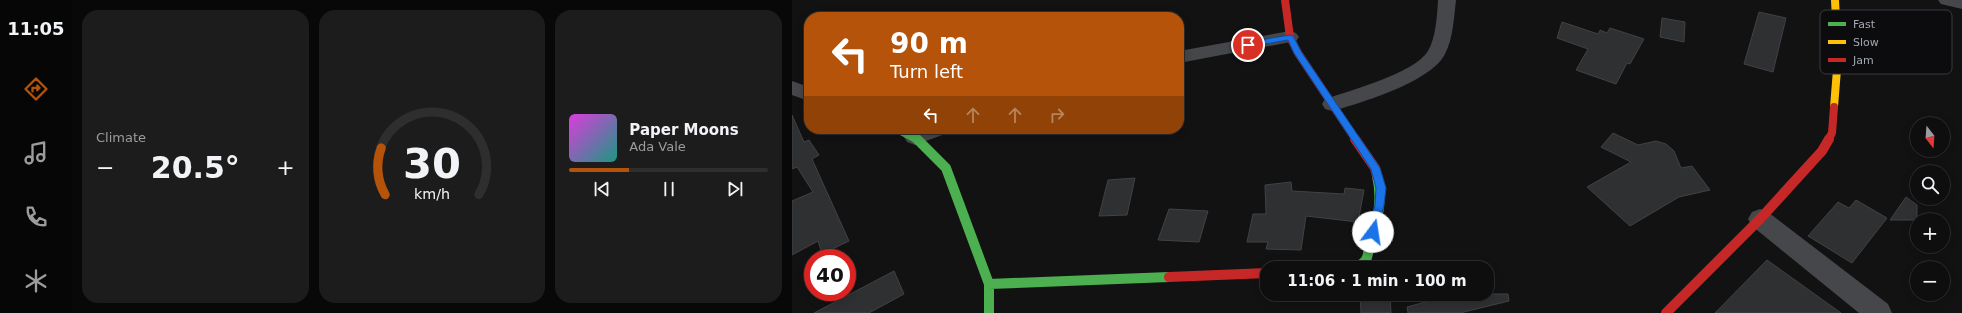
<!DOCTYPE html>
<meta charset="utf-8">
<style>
:root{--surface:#0e0e0e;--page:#1c1c1c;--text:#f1f3f6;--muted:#9b9c9e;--line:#2e2e2e;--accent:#b45309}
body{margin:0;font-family:"DejaVu Sans",sans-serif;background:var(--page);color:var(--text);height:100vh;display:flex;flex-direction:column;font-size:15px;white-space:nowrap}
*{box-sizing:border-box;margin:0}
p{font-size:13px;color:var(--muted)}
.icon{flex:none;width:22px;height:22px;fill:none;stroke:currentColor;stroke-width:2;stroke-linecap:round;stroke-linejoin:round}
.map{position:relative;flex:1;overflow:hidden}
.drawer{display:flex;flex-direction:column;gap:10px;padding:10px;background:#080808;width:720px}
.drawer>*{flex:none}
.top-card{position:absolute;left:12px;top:12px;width:380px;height:122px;border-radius:16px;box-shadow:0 2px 10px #0003,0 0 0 1px var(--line);background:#b45309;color:#fff;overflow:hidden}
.needle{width:26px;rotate:163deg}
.controls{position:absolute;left:1118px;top:117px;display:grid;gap:8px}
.controls a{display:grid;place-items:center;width:40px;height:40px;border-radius:50%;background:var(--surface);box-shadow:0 2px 10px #0003,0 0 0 1px var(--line);font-size:20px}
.speed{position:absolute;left:12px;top:249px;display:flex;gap:8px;font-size:20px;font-weight:700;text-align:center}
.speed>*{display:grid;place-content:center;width:52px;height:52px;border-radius:50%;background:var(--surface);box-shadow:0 2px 10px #0003,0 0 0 1px var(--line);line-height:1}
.speed .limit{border:6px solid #d22;background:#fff;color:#111}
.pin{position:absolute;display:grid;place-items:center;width:34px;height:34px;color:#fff;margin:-17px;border:2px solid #fff;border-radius:50%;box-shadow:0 1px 4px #0007}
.me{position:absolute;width:44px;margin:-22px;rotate:14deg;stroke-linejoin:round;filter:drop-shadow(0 0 3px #0008)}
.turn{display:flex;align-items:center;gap:14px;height:84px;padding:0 20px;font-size:18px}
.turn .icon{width:52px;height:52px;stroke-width:2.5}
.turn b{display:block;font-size:28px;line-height:34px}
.lanes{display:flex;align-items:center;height:38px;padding:0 20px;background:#0003;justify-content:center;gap:20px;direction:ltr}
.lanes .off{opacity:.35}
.big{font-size:30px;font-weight:800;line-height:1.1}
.drawer .widget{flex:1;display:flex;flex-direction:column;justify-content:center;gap:6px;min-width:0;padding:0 14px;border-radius:16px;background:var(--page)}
.drawer .dial{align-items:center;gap:0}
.dial svg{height:104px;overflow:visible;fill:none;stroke:var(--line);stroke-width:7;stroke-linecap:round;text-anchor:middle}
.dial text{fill:var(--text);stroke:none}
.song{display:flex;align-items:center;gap:12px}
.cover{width:48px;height:48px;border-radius:6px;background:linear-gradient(135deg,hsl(300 70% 55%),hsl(170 70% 35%))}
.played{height:4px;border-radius:2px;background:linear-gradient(90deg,var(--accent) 30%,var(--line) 30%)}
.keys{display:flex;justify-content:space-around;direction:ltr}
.heat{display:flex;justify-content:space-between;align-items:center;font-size:22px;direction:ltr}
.drawer .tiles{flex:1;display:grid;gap:10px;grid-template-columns:repeat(3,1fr)}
.trip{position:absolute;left:468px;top:261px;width:234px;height:40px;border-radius:16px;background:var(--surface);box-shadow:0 2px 10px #0003,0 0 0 1px var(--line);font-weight:800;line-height:40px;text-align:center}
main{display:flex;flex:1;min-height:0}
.tabs{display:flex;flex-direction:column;width:72px;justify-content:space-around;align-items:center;background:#060606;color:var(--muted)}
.tabs .icon{width:28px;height:28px}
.tabs .on{color:var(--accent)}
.tabs b{font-size:18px;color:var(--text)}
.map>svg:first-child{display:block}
</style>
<main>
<nav class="tabs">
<b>11:05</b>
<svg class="icon on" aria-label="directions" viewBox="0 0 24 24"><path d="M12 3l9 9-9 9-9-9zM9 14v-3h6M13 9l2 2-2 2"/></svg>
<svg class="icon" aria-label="music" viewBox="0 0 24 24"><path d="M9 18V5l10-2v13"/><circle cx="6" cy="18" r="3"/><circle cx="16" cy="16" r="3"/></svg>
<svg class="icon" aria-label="phone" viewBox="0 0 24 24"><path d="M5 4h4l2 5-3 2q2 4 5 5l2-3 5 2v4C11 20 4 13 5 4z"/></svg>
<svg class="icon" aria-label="climate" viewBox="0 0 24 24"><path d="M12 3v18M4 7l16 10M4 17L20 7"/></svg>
</nav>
<section class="drawer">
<div class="tiles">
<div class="widget"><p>Climate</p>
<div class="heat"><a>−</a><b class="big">20.5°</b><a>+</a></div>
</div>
<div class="widget dial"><svg viewBox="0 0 100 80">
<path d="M14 69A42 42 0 1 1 86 69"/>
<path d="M14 69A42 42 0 0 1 11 33" stroke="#b45309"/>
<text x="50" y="56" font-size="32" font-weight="700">30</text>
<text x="50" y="72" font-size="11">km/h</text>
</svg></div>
<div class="widget">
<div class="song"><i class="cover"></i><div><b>Paper Moons</b><p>Ada Vale</p></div></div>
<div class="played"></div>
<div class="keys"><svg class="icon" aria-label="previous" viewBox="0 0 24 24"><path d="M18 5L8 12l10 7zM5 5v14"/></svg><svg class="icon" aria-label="pause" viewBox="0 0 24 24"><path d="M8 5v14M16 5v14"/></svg><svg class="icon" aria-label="next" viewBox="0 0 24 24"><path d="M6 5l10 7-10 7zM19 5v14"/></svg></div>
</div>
</div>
</section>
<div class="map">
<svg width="1170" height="313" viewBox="0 0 1170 313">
<rect width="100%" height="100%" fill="#121212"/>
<path fill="#2f3032" stroke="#414245" d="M967,12L994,18L981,72L952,64Z
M870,18L893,22L892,42L868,37Z
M770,22L806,34L808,30L815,33L818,28L852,39L838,64L835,63L824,84L784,70L796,49L765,38Z
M0,115L12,142L17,140L27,155L20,159L57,241L30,254L26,241L0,255V201L21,192L5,167L0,169Z
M821,133L846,145L864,141L874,144L882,151L889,168L900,166L918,190L887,197L838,226L795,187L839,162L809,147Z
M343,178L335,215L307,216L316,180Z
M499,182L500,191L552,194L553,188L572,190L566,222L514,216L509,250L474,249L476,242H455L461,214H474L473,185Z
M1114,197L1125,205V220H1098Z
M1064,200L1095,218L1060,263L1016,236L1046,202L1057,208Z
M377,209L416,211L407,242L366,240Z
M975,260L1049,313H923Z
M102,271L112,294L77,313H22Z
M598,294L599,313H569L568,295Z
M663,294H716L717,301L668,313H616L615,307Z"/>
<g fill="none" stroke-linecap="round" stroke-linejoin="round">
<path fill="#46474a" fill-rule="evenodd" d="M646,0H664C662,17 661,39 653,54C639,82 569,103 540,111L533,109L530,104L533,99C557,91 623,73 636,51C644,37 645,16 646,0Z
M1146,0H1170V9L1149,4Z
M498,31L504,33L507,37L504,41L387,63V51Z
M0,81L17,87V101L0,95Z
M123,129H157L153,134L123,145L115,142L112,137L115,132Z
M968,209L976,212L1096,304L1100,313H1067L960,226L956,219L960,212Z"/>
<path stroke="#4caf50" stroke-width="8" d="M105,129L126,140"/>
<path stroke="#4caf50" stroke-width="10" d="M125,139L154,168L197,284V313
M559,268C564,267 569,265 573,261C576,258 576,251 578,247C585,223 591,201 585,176
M197,284L377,277"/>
<path stroke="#ffc107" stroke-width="8" d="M1042,107L1046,57L1043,0"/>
<path stroke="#c62828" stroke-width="8" d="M493,0L498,37L506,53L564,140
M1036,140L1040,133L1042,107"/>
<path stroke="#c62828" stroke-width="10" d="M563,139L583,168L585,176
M377,277L475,273
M874,313L968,219L1030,151L1037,139"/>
</g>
<path fill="#1a73e8" stroke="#114b97" d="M498,35L501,36L510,53L588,168L594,188L592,205L584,235L581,237L576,232L583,205L584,188L579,169L502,53L496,40L456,47L453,45L456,42Z"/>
<rect x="1028" y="10" width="132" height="64" rx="6" fill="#0c0c0e" stroke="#393b3f" stroke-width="1"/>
<rect x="1036" y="22" width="18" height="4" fill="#4caf50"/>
<rect x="1036" y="40" width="18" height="4" fill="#ffc107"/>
<rect x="1036" y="58" width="18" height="4" fill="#c62828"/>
<g font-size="11" fill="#a3a8b2">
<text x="1061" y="28">Fast</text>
<text x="1061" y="46">Slow</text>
<text x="1061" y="64">Jam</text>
</g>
</svg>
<div class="controls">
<a><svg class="needle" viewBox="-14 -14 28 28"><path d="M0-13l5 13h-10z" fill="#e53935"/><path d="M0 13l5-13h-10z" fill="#9b9c9e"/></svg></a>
<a><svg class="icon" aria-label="search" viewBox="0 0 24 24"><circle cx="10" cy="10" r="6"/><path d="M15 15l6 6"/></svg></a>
<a>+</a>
<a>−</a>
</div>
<div class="speed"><div class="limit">40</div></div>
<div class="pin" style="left:456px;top:45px;background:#d93025"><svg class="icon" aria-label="arrive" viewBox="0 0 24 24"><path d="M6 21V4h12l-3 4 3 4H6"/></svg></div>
<svg class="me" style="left:581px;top:232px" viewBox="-20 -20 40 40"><circle r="19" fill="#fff"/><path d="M0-13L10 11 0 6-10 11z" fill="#1a73e8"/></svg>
<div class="trip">11:06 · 1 min · 100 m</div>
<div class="top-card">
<div class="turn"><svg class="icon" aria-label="left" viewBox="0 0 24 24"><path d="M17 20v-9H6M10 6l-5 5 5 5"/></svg><div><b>90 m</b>Turn left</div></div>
<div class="lanes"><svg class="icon" aria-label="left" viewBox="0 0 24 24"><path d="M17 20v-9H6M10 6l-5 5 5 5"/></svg><svg class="icon off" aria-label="ahead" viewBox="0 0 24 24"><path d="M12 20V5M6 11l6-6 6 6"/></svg><svg class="icon off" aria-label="ahead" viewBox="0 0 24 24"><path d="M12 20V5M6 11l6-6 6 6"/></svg><svg class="icon off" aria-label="right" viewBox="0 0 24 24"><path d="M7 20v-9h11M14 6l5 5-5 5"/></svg></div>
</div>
</div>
</main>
